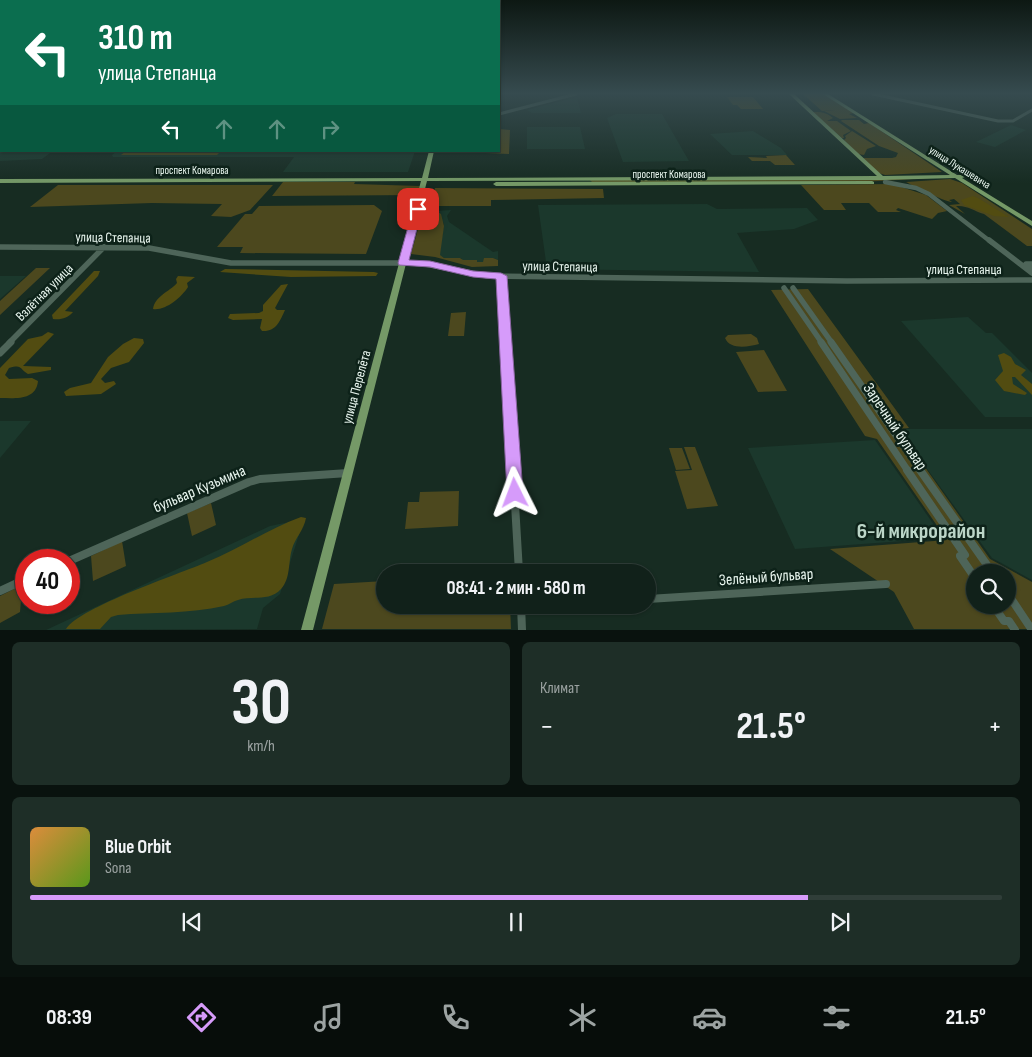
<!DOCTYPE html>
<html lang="ru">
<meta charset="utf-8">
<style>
:root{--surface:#11211a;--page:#1e2e27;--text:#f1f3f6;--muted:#9ca3a2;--line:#303e39;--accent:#d69bfa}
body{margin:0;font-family:"Sofia Sans Condensed",sans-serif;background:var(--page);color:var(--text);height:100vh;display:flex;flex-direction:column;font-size:19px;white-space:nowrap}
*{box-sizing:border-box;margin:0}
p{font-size:16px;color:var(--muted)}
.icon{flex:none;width:28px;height:28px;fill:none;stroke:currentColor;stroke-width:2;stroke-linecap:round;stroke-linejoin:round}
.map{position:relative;height:630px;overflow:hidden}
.side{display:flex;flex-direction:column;gap:12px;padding:12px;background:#09120e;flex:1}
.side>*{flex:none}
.guide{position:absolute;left:0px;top:0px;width:500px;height:152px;box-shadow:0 1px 4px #0004,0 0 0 1px var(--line);background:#0b6e4f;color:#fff;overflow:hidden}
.buttons{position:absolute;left:966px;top:564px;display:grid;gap:10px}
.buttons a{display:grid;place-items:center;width:50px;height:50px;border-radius:50%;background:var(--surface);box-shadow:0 1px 4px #0004,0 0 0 1px var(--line);font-size:25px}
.speed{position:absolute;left:15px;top:549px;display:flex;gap:10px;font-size:25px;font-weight:700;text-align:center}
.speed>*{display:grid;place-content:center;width:65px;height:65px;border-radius:50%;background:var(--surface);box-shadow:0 1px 4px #0004,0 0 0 1px var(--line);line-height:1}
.speed .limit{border:8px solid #d22;background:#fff;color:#111}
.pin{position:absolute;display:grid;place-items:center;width:42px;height:42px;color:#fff;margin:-21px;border-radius:10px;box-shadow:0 2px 8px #0006}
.me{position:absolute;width:55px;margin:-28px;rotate:357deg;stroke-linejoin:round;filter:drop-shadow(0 0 4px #0008)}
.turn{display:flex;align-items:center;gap:18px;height:105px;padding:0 15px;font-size:22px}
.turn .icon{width:65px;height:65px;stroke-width:2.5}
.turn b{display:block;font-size:35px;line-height:42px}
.lanes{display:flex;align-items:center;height:48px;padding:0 15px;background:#0003;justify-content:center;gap:25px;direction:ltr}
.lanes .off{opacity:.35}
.big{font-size:38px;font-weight:700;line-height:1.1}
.side .widget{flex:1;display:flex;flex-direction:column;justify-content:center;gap:8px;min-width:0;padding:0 18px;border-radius:8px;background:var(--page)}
.side .dial{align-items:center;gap:0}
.dial b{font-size:65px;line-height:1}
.song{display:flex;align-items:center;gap:15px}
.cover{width:60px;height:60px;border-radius:8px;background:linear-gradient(135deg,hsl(30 70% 55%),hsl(90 70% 35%))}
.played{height:5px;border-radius:2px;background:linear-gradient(90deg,var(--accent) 80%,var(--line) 80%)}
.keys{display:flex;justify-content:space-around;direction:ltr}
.heat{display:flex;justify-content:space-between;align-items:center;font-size:28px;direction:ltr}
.side .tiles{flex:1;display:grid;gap:12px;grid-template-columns:1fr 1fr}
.widget:last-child{grid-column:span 2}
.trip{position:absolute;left:376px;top:564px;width:280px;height:50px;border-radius:25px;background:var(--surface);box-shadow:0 1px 4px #0004,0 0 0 1px var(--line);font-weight:700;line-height:50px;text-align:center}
.dock{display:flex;height:80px;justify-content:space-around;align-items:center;background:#070d0a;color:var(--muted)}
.dock .icon{width:35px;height:35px}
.dock .current{color:var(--accent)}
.dock b{font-size:22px;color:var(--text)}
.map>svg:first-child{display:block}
</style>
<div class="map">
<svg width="1032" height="630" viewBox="0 0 1032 630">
<rect width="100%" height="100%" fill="#172c22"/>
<path fill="#1b382c" d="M577,97L581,113H532L527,110Z
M616,114H662L689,161L623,162L607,118Z
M0,124L1,151H53L42,159L0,161Z
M1011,125L1026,130L995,147L976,142Z
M527,127H580L585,149H527Z
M753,131L781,148L787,155H732L710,134Z
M117,151H415L408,172H283L294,157H113L112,155Z
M707,204L717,209L807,208L818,220L794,229L737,233L759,272L547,269L538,205Z
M451,210L447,216L449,222L493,252L498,251V260L493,258L483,262H476L462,260L461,258H444L439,255L444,224L441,219V216L436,211Z
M0,276H26L0,299Z
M968,317L986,333H992L1032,373V417H985L901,321Z
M0,421H31L0,458Z
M898,429H1032V580L992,558Z
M875,440L943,538L795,549L748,448Z
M304,519L280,594L263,608L257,629L46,630L270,526Z"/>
<path fill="#4c481e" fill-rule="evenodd" d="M803,94H824L854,113L849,114L857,118L840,119L824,111L835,110L822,111Z
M727,97H753L763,109H741L737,105H733Z
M812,112C821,112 826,112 833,118L827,121H837L851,131L843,135L844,138H841H842Z
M842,120H859L864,124L869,123L942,172L885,175L879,173L862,158H892L896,157L898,153L879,146L841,121Z
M499,129L510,130L509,154L485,153V151H499Z
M852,131L876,146L867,149L864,155L858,154L844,140L846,138L845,136Z
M126,151H221L217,155H121Z
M786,155L795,165H775L770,161H752L748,157L767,158L766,156Z
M948,177L861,182H592L590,180Z
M950,179L962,183L1032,229V246H1027L984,214C974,211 967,205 956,206L965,214L949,205L960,204L954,199L949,200L952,202C948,203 913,186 906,182Z
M283,182H355L354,184L420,186L417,195L272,196Z
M892,184L926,195L947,211L938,213L932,219L898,208L896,210L901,212H878L869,203H841L846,210H824L801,185Z
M58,185H273L250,210L231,217L211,216L222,204L152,203L30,207Z
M435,188L603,189L604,198L491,200V206H430Z
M374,205L382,211L366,254L240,253L243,247H217L245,214H252L259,206Z
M436,211L441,214L444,226L440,255L444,258H460L463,260H477V262H483L484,258H493L498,260V266L472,267L435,257L411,254L422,215L427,212Z
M36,268H50L0,315V301Z
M808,289L909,428L898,429L990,559L1032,582V629H914L894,592L830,549L947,540L877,439L865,436L771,290ZM975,572H1008V605H975Z
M466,312L464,336H448L451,313Z
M751,334L757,338L759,344C748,347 730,350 725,338L728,335Z
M764,350L787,391L758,392L736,352Z
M684,447H695L718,506L687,509L675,471L692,470Z
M669,448H682L690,469L676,470Z
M459,491L458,526L405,529L408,502H419L420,492Z
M211,503L216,525L192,536L187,513Z
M122,541L126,566L93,581L91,556Z
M385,581V605H510L511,629H322L334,584Z
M18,587L22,588L20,612L0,623V596Z"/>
<path fill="#524c11" d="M973,196L978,198L1009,217L994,216L964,205L961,200Z
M225,269L374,272L378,273L376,276L291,277L220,272Z
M94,271H100L98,276L65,311L73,312C68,318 61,320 53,319L52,315Z
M178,276L195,277L187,283L188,287C181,298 165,311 153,309C155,296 169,292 177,283L176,279Z
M288,284L275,308L277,310H285C280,321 276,332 262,331L260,328L262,319L233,320L228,318L230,314L259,313L263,311V305C269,298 275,292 281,285Z
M48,332L54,334L23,366L51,367V370L28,374C19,369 23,364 9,368L5,375L9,379L32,378L38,381C36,401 15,398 0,398V368L28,339L42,336Z
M134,338L143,339L144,343L129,362L111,368L101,379L105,383L114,381L116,384L101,394L66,396L64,392L70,388L91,383L108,357L123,344Z
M1004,353L1011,357L1015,364L1026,370L1021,375L1032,384V395L1015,377H1012L1013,384L1027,393L1025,395L1004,391L995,380L1003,371L998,355Z
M301,517L306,518C304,530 295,538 292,549C288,562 291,578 281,589C270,602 252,595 238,600C233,601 229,605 224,606C190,614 152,612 118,615L111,617L100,629H66C80,607 179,574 207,562C239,549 268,529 301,517Z"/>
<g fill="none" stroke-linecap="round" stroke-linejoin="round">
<path stroke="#4e6559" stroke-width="3" d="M873,94L998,121H1013L1032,110
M499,114L576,94"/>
<path stroke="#4e6559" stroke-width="4.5" d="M885,182L916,188L929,194L991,242"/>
<path stroke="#4e6559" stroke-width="5.5" d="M989,240L1032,273
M0,247L149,248L231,263H420L487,276L847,281L1032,280
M1031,268L1026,264H1032
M501,276L505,343
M784,288L822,343
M793,288L832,343
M9,343L104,247"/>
<path stroke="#4e6559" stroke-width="7" d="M505,342L513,471
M821,342L908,471
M831,342L921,471
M0,353L11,342"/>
<path stroke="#4e6559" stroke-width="8" d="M513,470L519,572
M907,470L965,555L960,556L975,578
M920,470L992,572
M69,561L249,482L260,479L348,473
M0,591L26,579
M1008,594L1032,630
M648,599L886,584
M521,605L522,630
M993,605L1004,621H1009L1015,630
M521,608L564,605"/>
<path fill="#759967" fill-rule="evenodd" d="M789,94H794L883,176L950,175L823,94H828L957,175H965V177L962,178L1032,221V226L955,178L882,180L427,181L313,630H301L421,181L0,183V179L422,178L429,151H434L428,178L877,176Z
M872,181L874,182V184L496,186L493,184L496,182Z"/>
</g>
<linearGradient id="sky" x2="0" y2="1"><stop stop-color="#0d1813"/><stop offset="0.51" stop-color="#364b4f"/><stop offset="1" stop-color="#364b4f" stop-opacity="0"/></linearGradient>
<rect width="1032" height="183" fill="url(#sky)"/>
<path fill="#d69bfa" stroke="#8b65a2" d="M418,206L422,209L409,260L430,261L473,271L501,273L507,276L523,493L520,498L515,500L509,498L507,493L496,279L473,277L430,267L399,265L398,263L413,209Z"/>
<g text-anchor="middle" stroke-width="5" stroke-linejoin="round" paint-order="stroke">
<g font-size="11" fill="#e9f6ef" stroke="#0d2219">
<text transform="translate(960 167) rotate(32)" y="4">улица Лукашевича</text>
<text x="192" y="174">проспект Комарова</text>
<text x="669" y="178">проспект Комарова</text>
</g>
<g font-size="14" fill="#e9f6ef" stroke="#0d2219">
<text transform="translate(113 237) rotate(1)" y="5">улица Степанца</text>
<text transform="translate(560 266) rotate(1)" y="5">улица Степанца</text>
<text x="964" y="274">улица Степанца</text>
<text transform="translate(44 292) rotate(-45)" y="5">Взлётная улица</text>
<text transform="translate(356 387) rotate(-75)" y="5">улица Перелёта</text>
</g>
<g font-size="16" fill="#e9f6ef" stroke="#0d2219">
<text transform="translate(896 426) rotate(56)" y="6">Заречный бульвар</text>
<text transform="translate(199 488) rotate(-23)" y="6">бульвар Кузьмина</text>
<text transform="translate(766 576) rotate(-4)" y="6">Зелёный бульвар</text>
</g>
<g font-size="22" font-weight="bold" fill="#bcd6c8" stroke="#0d2219">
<text x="921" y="538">6-й микрорайон</text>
</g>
</g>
</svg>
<div class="buttons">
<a><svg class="icon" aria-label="search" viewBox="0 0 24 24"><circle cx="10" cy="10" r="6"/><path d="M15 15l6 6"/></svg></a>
</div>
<div class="speed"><div class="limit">40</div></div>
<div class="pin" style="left:418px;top:209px;background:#d93025"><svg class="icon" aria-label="arrive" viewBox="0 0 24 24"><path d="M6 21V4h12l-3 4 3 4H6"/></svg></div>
<svg class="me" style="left:515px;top:493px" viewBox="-20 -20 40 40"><path d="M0-17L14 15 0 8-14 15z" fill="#d69bfa" stroke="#fff" stroke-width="4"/></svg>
<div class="trip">08:41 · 2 мин · 580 m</div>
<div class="guide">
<div class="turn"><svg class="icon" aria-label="left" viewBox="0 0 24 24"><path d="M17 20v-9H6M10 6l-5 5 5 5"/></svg><div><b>310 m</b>улица Степанца</div></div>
<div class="lanes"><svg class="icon" aria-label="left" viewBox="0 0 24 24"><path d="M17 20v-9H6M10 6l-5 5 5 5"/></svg><svg class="icon off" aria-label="ahead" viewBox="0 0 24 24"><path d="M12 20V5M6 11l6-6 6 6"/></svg><svg class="icon off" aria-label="ahead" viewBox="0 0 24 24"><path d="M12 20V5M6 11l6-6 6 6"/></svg><svg class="icon off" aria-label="right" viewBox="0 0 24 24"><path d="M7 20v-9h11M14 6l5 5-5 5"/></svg></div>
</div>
</div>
<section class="side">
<div class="tiles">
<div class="widget dial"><b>30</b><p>km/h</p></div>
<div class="widget"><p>Климат</p>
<div class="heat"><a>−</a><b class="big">21.5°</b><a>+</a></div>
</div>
<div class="widget">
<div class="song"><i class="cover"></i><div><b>Blue Orbit</b><p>Sona</p></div></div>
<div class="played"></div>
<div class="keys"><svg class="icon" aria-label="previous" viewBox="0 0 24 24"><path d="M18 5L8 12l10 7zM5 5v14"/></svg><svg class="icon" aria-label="pause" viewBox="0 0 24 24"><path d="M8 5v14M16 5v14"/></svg><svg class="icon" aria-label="next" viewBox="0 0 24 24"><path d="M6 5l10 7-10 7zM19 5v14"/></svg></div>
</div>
</div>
</section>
<nav class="dock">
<b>08:39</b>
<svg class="icon current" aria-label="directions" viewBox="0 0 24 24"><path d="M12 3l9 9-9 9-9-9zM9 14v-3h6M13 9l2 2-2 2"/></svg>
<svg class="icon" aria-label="music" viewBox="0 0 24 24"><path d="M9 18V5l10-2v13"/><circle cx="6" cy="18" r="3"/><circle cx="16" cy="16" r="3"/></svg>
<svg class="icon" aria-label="phone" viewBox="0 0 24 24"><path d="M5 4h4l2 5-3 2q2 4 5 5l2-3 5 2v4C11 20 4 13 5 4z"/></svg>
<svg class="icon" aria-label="climate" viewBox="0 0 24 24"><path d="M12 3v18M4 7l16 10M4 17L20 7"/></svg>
<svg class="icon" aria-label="car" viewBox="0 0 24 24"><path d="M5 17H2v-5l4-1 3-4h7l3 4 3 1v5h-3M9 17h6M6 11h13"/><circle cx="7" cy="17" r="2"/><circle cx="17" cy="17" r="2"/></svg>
<svg class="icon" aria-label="filters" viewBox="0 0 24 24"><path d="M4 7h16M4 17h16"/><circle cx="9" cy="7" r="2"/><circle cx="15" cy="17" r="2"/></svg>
<b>21.5°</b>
</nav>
